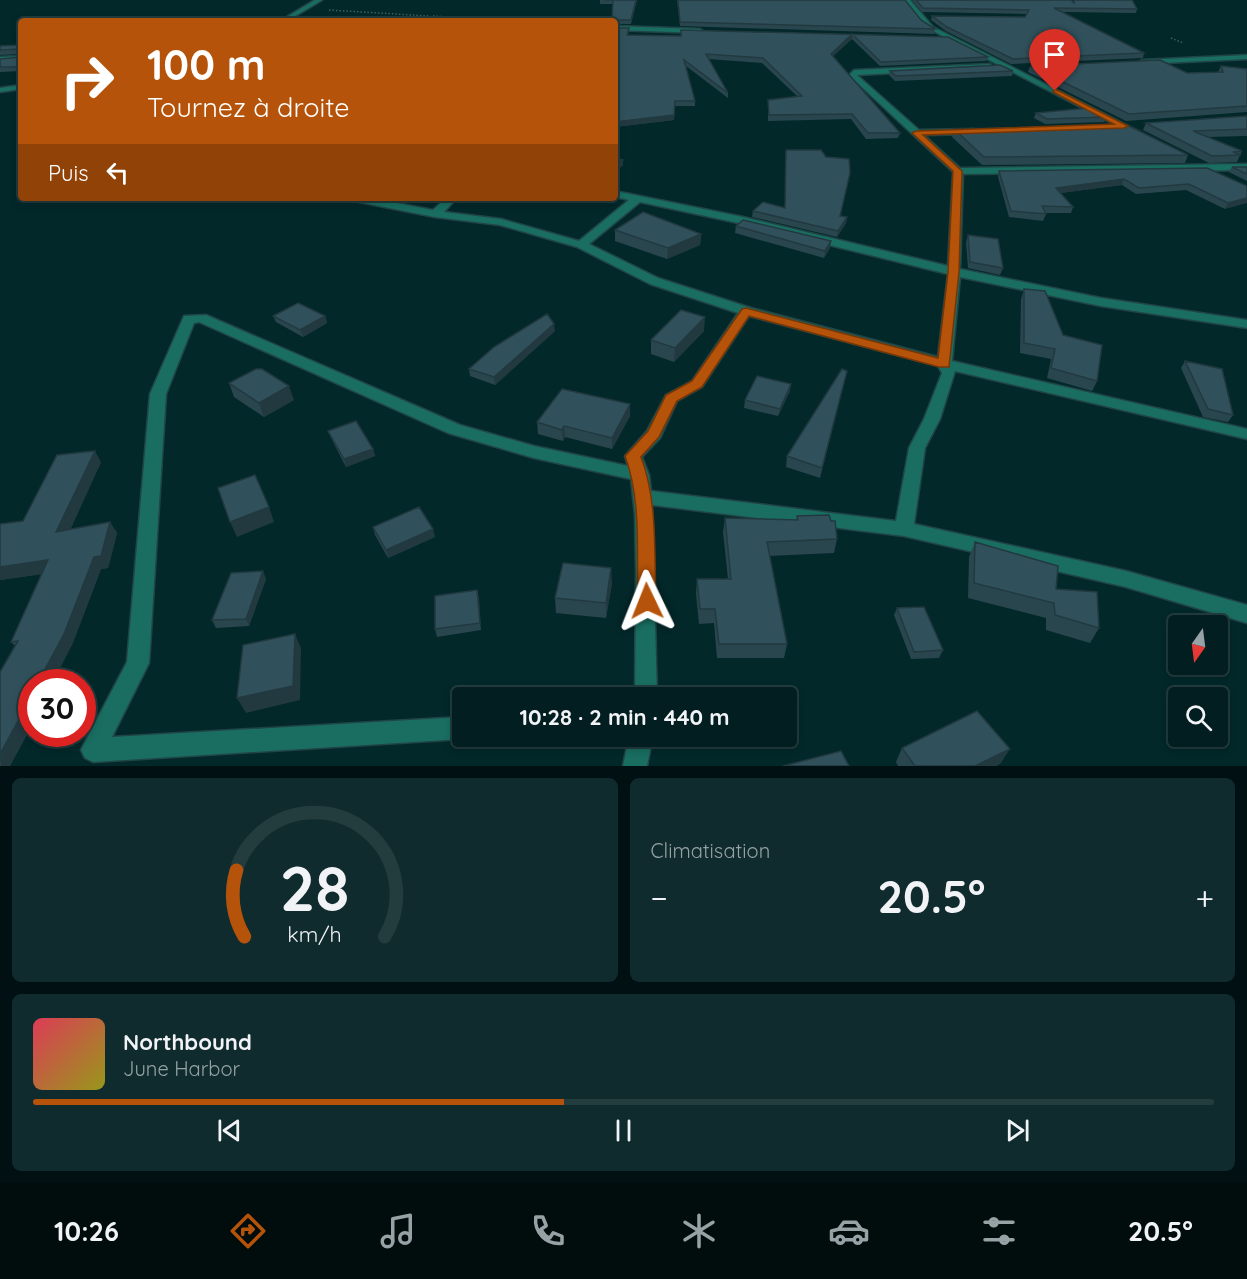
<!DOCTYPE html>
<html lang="fr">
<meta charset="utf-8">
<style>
:root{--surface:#021e20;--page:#102b2d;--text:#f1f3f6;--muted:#96a2a5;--line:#233c3e;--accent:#b45309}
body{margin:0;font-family:Quicksand,sans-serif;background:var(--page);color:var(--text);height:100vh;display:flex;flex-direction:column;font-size:22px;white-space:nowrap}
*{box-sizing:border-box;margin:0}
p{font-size:20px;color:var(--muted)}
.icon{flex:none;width:33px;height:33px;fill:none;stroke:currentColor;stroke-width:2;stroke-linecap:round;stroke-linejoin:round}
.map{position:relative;height:766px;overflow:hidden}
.details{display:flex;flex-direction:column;gap:12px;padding:12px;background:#011012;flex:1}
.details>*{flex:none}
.hud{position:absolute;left:18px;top:18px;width:600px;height:183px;border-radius:6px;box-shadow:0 3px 9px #0003,0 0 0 2px var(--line);background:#b45309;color:#fff;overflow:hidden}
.needle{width:39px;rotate:194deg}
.fabs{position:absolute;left:1168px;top:615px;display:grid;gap:12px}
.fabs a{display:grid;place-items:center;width:60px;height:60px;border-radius:6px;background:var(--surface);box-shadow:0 3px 9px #0003,0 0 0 2px var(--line);font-size:30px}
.speed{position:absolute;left:18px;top:669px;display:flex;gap:12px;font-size:30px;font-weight:700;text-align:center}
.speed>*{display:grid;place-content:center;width:78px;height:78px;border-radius:50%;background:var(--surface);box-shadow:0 3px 9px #0003,0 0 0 2px var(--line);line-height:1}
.speed .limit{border:9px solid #d22;background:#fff;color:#111}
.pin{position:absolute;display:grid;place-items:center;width:51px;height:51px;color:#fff;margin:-62px -26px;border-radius:50% 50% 50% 0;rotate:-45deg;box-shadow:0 0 6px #0007}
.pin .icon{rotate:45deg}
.me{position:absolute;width:66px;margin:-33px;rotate:358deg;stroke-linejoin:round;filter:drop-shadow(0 0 4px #0008)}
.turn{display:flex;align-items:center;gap:21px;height:126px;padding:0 30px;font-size:27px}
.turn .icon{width:78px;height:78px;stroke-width:2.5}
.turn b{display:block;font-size:42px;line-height:51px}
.then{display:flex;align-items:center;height:57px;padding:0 30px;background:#0003;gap:12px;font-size:22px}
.big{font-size:45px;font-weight:700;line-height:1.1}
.details .tile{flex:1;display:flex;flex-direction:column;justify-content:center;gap:9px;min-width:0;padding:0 21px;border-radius:9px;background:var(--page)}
.details .dial{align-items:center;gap:0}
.dial svg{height:156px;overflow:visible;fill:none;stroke:var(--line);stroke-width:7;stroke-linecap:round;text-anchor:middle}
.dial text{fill:var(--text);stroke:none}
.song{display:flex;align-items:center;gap:18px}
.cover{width:72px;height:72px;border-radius:9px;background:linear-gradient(135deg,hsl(350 70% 55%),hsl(60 70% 35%))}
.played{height:6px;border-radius:3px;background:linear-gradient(90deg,var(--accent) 45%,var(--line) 45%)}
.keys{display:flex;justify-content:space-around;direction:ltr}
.heat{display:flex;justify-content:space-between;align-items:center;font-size:33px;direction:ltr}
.details .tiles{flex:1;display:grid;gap:12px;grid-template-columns:1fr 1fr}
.tile:last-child{grid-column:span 2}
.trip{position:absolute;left:452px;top:687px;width:345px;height:60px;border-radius:6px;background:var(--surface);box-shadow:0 3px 9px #0003,0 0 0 2px var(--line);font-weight:700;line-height:60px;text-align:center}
.tabs{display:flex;height:96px;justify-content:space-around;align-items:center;background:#010c0d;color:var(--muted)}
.tabs .icon{width:42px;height:42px}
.tabs .selected{color:var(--accent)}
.tabs b{font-size:27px;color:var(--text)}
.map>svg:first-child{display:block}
</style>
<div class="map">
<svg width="1247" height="766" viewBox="0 0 1247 766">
<rect width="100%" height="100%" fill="#02282a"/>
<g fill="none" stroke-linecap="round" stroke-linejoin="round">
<g stroke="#214446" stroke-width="3">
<path id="minor" d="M315,0H322L287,21H280Z
M904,0H910L933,27L1140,132L1133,134L929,29Z
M615,26L700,29L703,31L700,33L615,30Z
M1247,55V59L1142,64L1138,62L1142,60Z
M21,56V60L0,61V57Z
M990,64L993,68L857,75L919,130L974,129V133L971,134L924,135L960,168L1247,164V170L963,174L960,269L1101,298L1247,320V328L1101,306L960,277L952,361L1247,429V439L955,371L940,419L925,448L914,524L1126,571L1247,605V623L1126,587L904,536L652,505L657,698H635L636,569L635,515L631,479L534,458L448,433L199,322L194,323L166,394L149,663L112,737L462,717V736H469L462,739L93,762L85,758L81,750L85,742L127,662L150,394L184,316L206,315L460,425L534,446L628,466L625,456L647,431L666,395L692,381L738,313L650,284L577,247L500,225L435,217L354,201L349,198H370L433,210L446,198H457L444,212L501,219L579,241L629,200L615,197V191L743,217L948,266L953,172L849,75L854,70ZM640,202L743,224L948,274L938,357L751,308L658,278L589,244ZM749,316L938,366L942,373L924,419L909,448L896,521L651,491L649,475L642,457L660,438L677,401L702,387Z
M21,85V89L0,92V88Z
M629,736H653L647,766H623Z"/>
</g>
<path stroke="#3f5f61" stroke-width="1.5" stroke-dasharray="1.5 2" stroke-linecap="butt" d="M329,10L429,16L441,21
M433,16L507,21
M1171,38L1183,43"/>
<use href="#minor" fill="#196e61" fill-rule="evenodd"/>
</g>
<path fill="#29464e" d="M600,0H637L631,24H615L613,4H600Z
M677,0H905L921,20L935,29L934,34L680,26Z
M912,0H1071L1073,3L1074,0H1132L1137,9L1136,13L1063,12L1144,53L1143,58L1011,64L946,31L931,20L932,16L1025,17L1027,14L922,12Z
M615,28L629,33L628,35L681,36V30L948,37L988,57L986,61L880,66L852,39L833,56L900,133L898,138L866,139L851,119L768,121V100L797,96L762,63L708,59L728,93V98L686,66L695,101V106H675L674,120L615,127Z
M21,45V71L0,72V59L21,57V54L0,55V46Z
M1030,66L1187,73L1218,72L1221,66L1247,69V112L1126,121L1028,72Z
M890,71H1013L1012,76L895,81L889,75Z
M1036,113L1106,117L1104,122L1045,124L1034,118Z
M1247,116V136L1208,137L1242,151L1237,162L1209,163L1143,130L1146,123Z
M1064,126L1188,155L1185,163L982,165L952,137L954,129L1064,127Z
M786,150L841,216L847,217L846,223L837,237L752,217L753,211L785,208Z
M1232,167H1247V181L1229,172Z
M999,171L1247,186L1225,209L1186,190L1136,194L1122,185L1060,193L1073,207L1071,213H1045L1046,214L1043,221L1009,217L998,177Z
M736,226L830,248L824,258L735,233Z
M615,230L701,234L700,245L667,259L615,241Z
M968,235L1003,268L1000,275L968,268L966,242Z
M1024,289L1063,335L1097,381L1092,391L1047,378L1051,359L1020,353L1021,299Z
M273,316H325L327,323L303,337L276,322Z
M555,331L495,385L470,376L469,369Z
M704,331L674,362L651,354V340Z
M1185,361L1233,415L1228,422L1203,417L1181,368Z
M847,371L820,478L786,467L787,456Z
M229,383L294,400L264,417L234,397Z
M790,391L778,416L744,408L745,400Z
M630,404V416L612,449L565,437L563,441L538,434L537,422Z
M328,431L373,449L375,456L346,467L331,438Z
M101,462L70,529L110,522L117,533L108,568L101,569L72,645L32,682V725L10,766H0V672L15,646L11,642L42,574L0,580V524L23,521Z
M797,516L837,539L834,553L769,556L787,644L784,658H717L714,623L699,624L696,594L697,579H728L723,532L725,518L796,520Z
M373,527L435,537L388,558L375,535Z
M975,542L1056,589L1099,628L1090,643L1046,630V618L968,598L969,557Z
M266,579L249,626L216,628L212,620Z
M612,583L606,618L556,613L555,598Z
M477,590L481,630L437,637L435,629Z
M897,608L943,650L939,658L911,659L894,615Z
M902,748L1001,763L996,766H898L896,762Z"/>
<path fill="#223940" d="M852,34V39L830,59L831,54Z
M674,115V120L615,127V122Z
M623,160V166L615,170V164Z
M1124,179L1122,185L1054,194L1056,188Z
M1247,198V203L1225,209L1228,203Z
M847,217L846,223L837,237L838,231Z
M701,234L700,245L667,259L668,248Z
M831,241L830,248L824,258L825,251Z
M325,316L327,323L303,337L300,330Z
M705,317L704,331L674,362L675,348Z
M554,324L555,331L495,385L494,377Z
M791,384L790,391L778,416L780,409Z
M289,386L294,400L264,417L259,403Z
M630,404V416L612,449V438Z
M564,426L565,437L563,441L562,430Z
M373,449L375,456L346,467L344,459Z
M95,451L101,462L64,544L56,532Z
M269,507L274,522L237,537L230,522Z
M110,522L117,533L108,568L101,569L72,645L53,682H38Z
M433,529L435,537L388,558L386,550Z
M48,560L56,572L0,580V567Z
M611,568L612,583L606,618V603Z
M263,571L266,579L249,626L246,619Z
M477,590L479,597L481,630L480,623Z
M295,634L301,648L300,700L246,713L237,698Z
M32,695V725L10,766H1L0,754Z
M1010,749L1001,763L996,766H975Z"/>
<path fill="#30515b" stroke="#223940" stroke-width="1.5" d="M605,0H636L631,20H615L612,21L613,0Z
M678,0H905L921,20L935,29L680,22Z
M916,0H1071L1074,3V0H1132L1137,9L1054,8L1144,53L1013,59L947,27L932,16L1025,17L1029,10L923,8Z
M615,28H629L627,35L681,36V30L948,37L988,57L881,62L852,34L831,54L900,133H868L852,114L769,115L768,100L802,96L763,58L706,54L728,93L684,60L695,101H675L674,115L615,122Z
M21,45V51L19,49L0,50V46Z
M21,54V67H0V59L21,57Z
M1160,60L1187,73L1223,72L1221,66L1247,69V106L1129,114L1030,66Z
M1000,65L1013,71L896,76L890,71Z
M1088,108L1106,117L1047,119L1036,113Z
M1247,116V129L1193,131L1242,151L1233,152L1241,155L1212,156L1146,123Z
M1125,124L1188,155L984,157L954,129L1067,127L1064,126Z
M786,150H821L826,157L849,159L850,173L840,216L847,217L838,231L753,211L763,202L785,208Z
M615,158L623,160L615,164Z
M1232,167H1247V174Z
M1207,168L1247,186V198L1228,203L1189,184L1139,188L1124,179L1056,188L1073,207L1042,206L1046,214L1011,211L999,171Z
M643,212L701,234L668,248L615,230Z
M743,220L831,241L825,251L736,226Z
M968,235L998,239L1003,268L970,262Z
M1024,289L1045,291L1063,335L1102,345L1097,381L1051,368L1055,349L1024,343Z
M298,303L325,316L300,330L273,316Z
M681,310L705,317L675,348L651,340Z
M547,314L554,324L494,377L469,369L494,347Z
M1185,361L1222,369L1233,415L1208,409Z
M256,369H262L289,386L259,403L229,383Z
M842,369L847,371L822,468L787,456Z
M757,376L791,384L780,409L745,400Z
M562,389L630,404L612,438L564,426L562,430L537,422Z
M356,421L373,449L344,459L328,431Z
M95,451L56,532L110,522L101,556L94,557L64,634L38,682H32V695L0,754V672L18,641L11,642L48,560L0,567V524L23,521L57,455Z
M255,475L269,507L230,522L218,488Z
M419,507L433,529L386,550L373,527Z
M829,515L831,521H835L837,539L767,542L787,644H719L715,609H700L697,579H731L725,518L798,520L797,516Z
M975,542L1058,566L1056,589L1097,592L1099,628L1055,615L1054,603L974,583Z
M563,563L611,568L606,603L555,598Z
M263,571L246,619L212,620L231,573Z
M477,590L480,623L435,629V596Z
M924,607L943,650L914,652L897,608Z
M295,634L293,686L237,698L243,645Z
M977,711L1010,749L975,766H915L902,748Z
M841,751L849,766H783Z"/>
<path fill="#b45309" stroke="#753606" stroke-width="1.5" d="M1055,89L1128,126L1124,128L923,135L962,171L959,272L949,367H939L749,316L702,387L677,401L659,437L641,457C658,501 654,554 656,601L653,607L647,609L640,607L638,601C636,554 642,501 625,456L648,431L666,395L692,381L742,309L746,308L938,358L948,272L953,171L912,133L916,131L1114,124L1053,92Z"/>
</svg>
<div class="fabs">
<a><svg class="needle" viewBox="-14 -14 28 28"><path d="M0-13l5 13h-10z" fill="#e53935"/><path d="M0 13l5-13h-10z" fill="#96a2a5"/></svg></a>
<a><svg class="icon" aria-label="search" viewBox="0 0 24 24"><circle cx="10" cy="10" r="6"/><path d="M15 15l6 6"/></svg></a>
</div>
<div class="speed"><div class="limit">30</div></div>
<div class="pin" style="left:1055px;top:91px;background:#d93025"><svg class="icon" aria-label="arrive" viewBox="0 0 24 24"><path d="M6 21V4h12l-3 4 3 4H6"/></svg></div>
<svg class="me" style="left:647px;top:601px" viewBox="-20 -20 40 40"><path d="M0-17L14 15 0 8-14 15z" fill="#b45309" stroke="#fff" stroke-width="4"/></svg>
<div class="trip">10:28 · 2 min · 440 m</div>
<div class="hud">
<div class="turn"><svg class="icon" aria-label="right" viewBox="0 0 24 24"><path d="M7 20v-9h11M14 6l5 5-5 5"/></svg><div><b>100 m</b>Tournez à droite</div></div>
<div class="then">Puis<svg class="icon" aria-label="left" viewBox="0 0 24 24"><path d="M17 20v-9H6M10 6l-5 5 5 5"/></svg></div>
</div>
</div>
<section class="details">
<div class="tiles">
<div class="tile dial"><svg viewBox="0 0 100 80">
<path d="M14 69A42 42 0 1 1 86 69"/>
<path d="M14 69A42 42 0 0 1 10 35" stroke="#b45309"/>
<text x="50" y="56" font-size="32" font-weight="700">28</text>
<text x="50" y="72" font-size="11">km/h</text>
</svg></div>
<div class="tile"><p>Climatisation</p>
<div class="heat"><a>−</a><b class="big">20.5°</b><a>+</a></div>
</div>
<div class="tile">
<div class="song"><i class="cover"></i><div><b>Northbound</b><p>June Harbor</p></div></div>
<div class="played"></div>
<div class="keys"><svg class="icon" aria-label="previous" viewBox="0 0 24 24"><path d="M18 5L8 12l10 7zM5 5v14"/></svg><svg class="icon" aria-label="pause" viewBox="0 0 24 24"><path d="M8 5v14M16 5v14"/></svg><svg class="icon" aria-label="next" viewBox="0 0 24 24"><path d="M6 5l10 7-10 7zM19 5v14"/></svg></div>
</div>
</div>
</section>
<nav class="tabs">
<b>10:26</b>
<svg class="icon selected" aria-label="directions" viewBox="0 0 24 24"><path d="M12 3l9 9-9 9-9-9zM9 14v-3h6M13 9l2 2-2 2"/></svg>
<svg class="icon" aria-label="music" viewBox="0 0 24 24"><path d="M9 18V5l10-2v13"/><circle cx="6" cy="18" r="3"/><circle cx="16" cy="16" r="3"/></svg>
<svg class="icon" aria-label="phone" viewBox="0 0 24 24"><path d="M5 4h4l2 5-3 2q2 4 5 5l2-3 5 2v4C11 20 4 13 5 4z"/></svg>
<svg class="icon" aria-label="climate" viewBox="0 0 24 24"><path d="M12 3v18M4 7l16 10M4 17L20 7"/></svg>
<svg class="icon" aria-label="car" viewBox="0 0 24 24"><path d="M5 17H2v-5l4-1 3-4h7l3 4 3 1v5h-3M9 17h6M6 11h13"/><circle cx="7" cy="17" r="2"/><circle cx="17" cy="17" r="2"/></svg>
<svg class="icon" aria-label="filters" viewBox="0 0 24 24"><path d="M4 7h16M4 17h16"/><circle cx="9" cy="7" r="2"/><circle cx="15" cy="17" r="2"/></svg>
<b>20.5°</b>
</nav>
